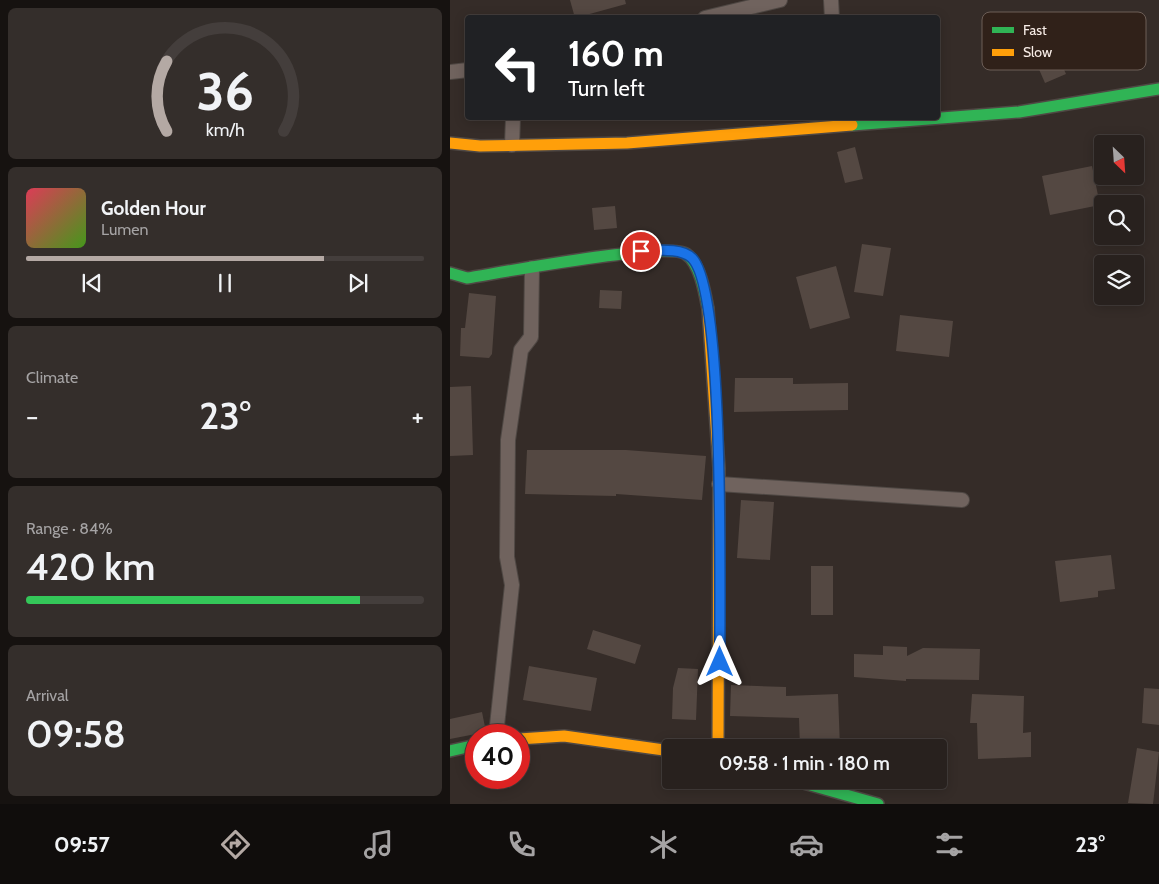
<!DOCTYPE html>
<meta charset="utf-8">
<style>
:root{--surface:#28211e;--page:#342e2b;--text:#f1f3f6;--muted:#a5a3a4;--line:#443e3c;--accent:#b4a9a4}
body{margin:0;font-family:Cabin,sans-serif;background:var(--page);color:var(--text);height:100vh;display:flex;flex-direction:column;font-size:19px;white-space:nowrap}
*{box-sizing:border-box;margin:0}
p{font-size:16px;color:var(--muted)}
.icon{flex:none;width:28px;height:28px;fill:none;stroke:currentColor;stroke-width:2;stroke-linecap:round;stroke-linejoin:round}
.map{position:relative;flex:1;overflow:hidden}
.details{display:flex;flex-direction:column;gap:8px;padding:8px;background:#161210;width:450px}
.details>*{flex:none}
.guide{position:absolute;left:15px;top:15px;width:475px;height:105px;border-radius:5px;box-shadow:0 2px 12px #0003,0 0 0 1px var(--line);background:#202124;color:#fff;overflow:hidden}
.needle{width:32px;rotate:155deg}
.fabs{position:absolute;left:644px;top:135px;display:grid;gap:10px}
.fabs a{display:grid;place-items:center;width:50px;height:50px;border-radius:5px;background:var(--surface);box-shadow:0 2px 12px #0003,0 0 0 1px var(--line);font-size:25px}
.speed{position:absolute;left:15px;top:724px;display:flex;gap:10px;font-size:25px;font-weight:700;text-align:center}
.speed>*{display:grid;place-content:center;width:65px;height:65px;border-radius:50%;background:var(--surface);box-shadow:0 2px 12px #0003,0 0 0 1px var(--line);line-height:1}
.speed .limit{border:8px solid #d22;background:#fff;color:#111}
.pin{position:absolute;display:grid;place-items:center;width:42px;height:42px;color:#fff;margin:-21px;border:2px solid #fff;border-radius:50%;box-shadow:0 1px 5px #0007}
.me{position:absolute;width:55px;margin:-28px;rotate:0deg;stroke-linejoin:round;filter:drop-shadow(0 0 4px #0008)}
.turn{display:flex;align-items:center;gap:18px;height:105px;padding:0 20px;font-size:22px}
.turn .icon{width:65px;height:65px;stroke-width:2.5}
.turn b{display:block;font-size:35px;line-height:42px}
.big{font-size:38px;font-weight:600;line-height:1.1}
.details .widget{flex:1;display:flex;flex-direction:column;justify-content:center;gap:8px;min-width:0;padding:0 18px;border-radius:8px;background:var(--page)}
.details .dial{align-items:center;gap:0}
.dial svg{height:130px;overflow:visible;fill:none;stroke:var(--line);stroke-width:7;stroke-linecap:round;text-anchor:middle}
.dial text{fill:var(--text);stroke:none}
.song{display:flex;align-items:center;gap:15px}
.cover{width:60px;height:60px;border-radius:8px;background:linear-gradient(135deg,hsl(350 70% 55%),hsl(100 70% 35%))}
.played{height:5px;border-radius:2px;background:linear-gradient(90deg,var(--accent) 75%,var(--line) 75%)}
.keys{display:flex;justify-content:space-around;direction:ltr}
.heat{display:flex;justify-content:space-between;align-items:center;font-size:28px;direction:ltr}
.charge{height:8px;border-radius:4px;background:linear-gradient(90deg,#34c759 84%,var(--line) 0)}
.trip{position:absolute;left:212px;top:739px;width:285px;height:50px;border-radius:5px;background:var(--surface);box-shadow:0 2px 12px #0003,0 0 0 1px var(--line);font-weight:600;line-height:50px;text-align:center}
.tab-bar{display:flex;height:80px;justify-content:space-around;align-items:center;background:#100d0c;color:var(--muted)}
.tab-bar .icon{width:35px;height:35px}
.tab-bar .current{color:var(--accent)}
.tab-bar b{font-size:22px;color:var(--text)}
main{display:flex;flex:1;min-height:0}
.map>svg:first-child{display:block}
</style>
<main>
<section class="details">
<div class="widget dial"><svg viewBox="0 0 100 80">
<path d="M14 69A42 42 0 1 1 86 69"/>
<path d="M14 69A42 42 0 0 1 14 26" stroke="#b4a9a4"/>
<text x="50" y="56" font-size="32" font-weight="700">36</text>
<text x="50" y="72" font-size="11">km/h</text>
</svg></div>
<div class="widget">
<div class="song"><i class="cover"></i><div><b>Golden Hour</b><p>Lumen</p></div></div>
<div class="played"></div>
<div class="keys"><svg class="icon" aria-label="previous" viewBox="0 0 24 24"><path d="M18 5L8 12l10 7zM5 5v14"/></svg><svg class="icon" aria-label="pause" viewBox="0 0 24 24"><path d="M8 5v14M16 5v14"/></svg><svg class="icon" aria-label="next" viewBox="0 0 24 24"><path d="M6 5l10 7-10 7zM19 5v14"/></svg></div>
</div>
<div class="widget"><p>Climate</p>
<div class="heat"><a>−</a><b class="big">23°</b><a>+</a></div>
</div>
<div class="widget"><p>Range · 84%</p><b class="big">420 km</b><div class="charge"></div></div>
<div class="widget"><p>Arrival</p><b class="big">09:58</b></div>
</section>
<div class="map">
<svg width="709" height="804" viewBox="0 0 709 804">
<rect width="100%" height="100%" fill="#352c28"/>
<path fill="#544842" d="M120,0H175L176,4L125,18Z
M589,55L608,56L616,74L595,83L588,67Z
M405,147L413,179L395,183L387,152Z
M642,166L650,205L600,215L592,176Z
M165,206L167,228L144,230L142,208Z
M412,244L441,248L433,296L404,292Z
M386,266L400,318L360,329L346,277Z
M150,290L172,291L171,309L149,308Z
M19,293L46,296L42,354L39,358L10,356L11,328H15Z
M450,315L503,321L499,357L446,351Z
M285,378H343V384L398,383V410L284,412Z
M21,386L23,455L0,456V387Z
M77,450H176L256,456L252,500L166,494V496L75,494Z
M291,500L324,502L320,560L287,558Z
M661,555L665,589L648,591V597L610,602L605,561Z
M361,566H383V615H361Z
M143,630L191,645L185,664L137,649Z
M433,646L457,647V656L473,648L530,649L529,680L456,679V681L404,677V654L433,655Z
M79,666L147,678L141,711L73,700Z
M228,668L248,669L246,720L222,719L223,688Z
M281,685L336,687V696L388,694L390,748H350L349,718L280,716Z
M694,688L709,689V725L692,723Z
M522,694L574,696L573,733L581,732V757L528,759L527,723H520Z
M32,712L36,732L0,739V719Z
M687,748L709,752L703,804L678,803Z"/>
<g fill="none" stroke-linecap="round" stroke-linejoin="round">
<g stroke="#4f4844" stroke-width="16">
<path id="street" d="M381,0L382,18
M255,18L330,0
M0,72L18,70
M62,145L63,118
M269,484L512,500
M46,735L62,585L57,557L58,440L71,350L81,337L82,268"/>
</g>
<g stroke="#4f4844" stroke-width="14">
<path id="fast" d="M402,125L569,112L709,89
M0,273L17,278C49,273 217,241 236,254C250,263 255,293 258,309
M0,751L26,745
M343,780L428,804"/>
</g>
<g stroke="#4f4844" stroke-width="14">
<path id="slow" d="M0,143L30,146L177,143L402,125
M258,309L269,468L268,748
M69,739L114,736L221,751"/>
</g>
<use href="#street" stroke="#70635e" stroke-width="14"/>
<use href="#fast" stroke="#30b455" stroke-width="11"/>
<use href="#slow" stroke="#ff9f0a" stroke-width="11"/>
</g>
<g fill="none" stroke-linecap="round" stroke-linejoin="round">
<g stroke="#114b97" stroke-width="12">
<path id="route" d="M191,251C206,251 230,247 242,258C276,292 269,600 270,662"/>
</g>
<use href="#route" stroke="#1a73e8" stroke-width="9"/>
</g>
<rect x="532" y="12" width="164" height="58" rx="8" fill="#302119" stroke="#6c5e57" stroke-width="1"/>
<rect x="542" y="27" width="22" height="6" fill="#30b455"/>
<rect x="542" y="49" width="22" height="7" fill="#ff9f0a"/>
<g font-size="14" fill="#f8ede7">
<text x="573" y="35">Fast</text>
<text x="573" y="57">Slow</text>
</g>
</svg>
<div class="fabs">
<a><svg class="needle" viewBox="-14 -14 28 28"><path d="M0-13l5 13h-10z" fill="#e53935"/><path d="M0 13l5-13h-10z" fill="#a5a3a4"/></svg></a>
<a><svg class="icon" aria-label="search" viewBox="0 0 24 24"><circle cx="10" cy="10" r="6"/><path d="M15 15l6 6"/></svg></a>
<a><svg class="icon" aria-label="layers" viewBox="0 0 24 24"><path d="M12 4l9 5-9 5-9-5zM3 14l9 5 9-5"/></svg></a>
</div>
<div class="speed"><div class="limit">40</div></div>
<div class="pin" style="left:191px;top:251px;background:#d93025"><svg class="icon" aria-label="arrive" viewBox="0 0 24 24"><path d="M6 21V4h12l-3 4 3 4H6"/></svg></div>
<svg class="me" style="left:270px;top:662px" viewBox="-20 -20 40 40"><path d="M0-17L14 15 0 8-14 15z" fill="#1a73e8" stroke="#fff" stroke-width="4"/></svg>
<div class="trip">09:58 · 1 min · 180 m</div>
<div class="guide">
<div class="turn"><svg class="icon" aria-label="left" viewBox="0 0 24 24"><path d="M17 20v-9H6M10 6l-5 5 5 5"/></svg><div><b>160 m</b>Turn left</div></div>
</div>
</div>
</main>
<nav class="tab-bar">
<b>09:57</b>
<svg class="icon current" aria-label="directions" viewBox="0 0 24 24"><path d="M12 3l9 9-9 9-9-9zM9 14v-3h6M13 9l2 2-2 2"/></svg>
<svg class="icon" aria-label="music" viewBox="0 0 24 24"><path d="M9 18V5l10-2v13"/><circle cx="6" cy="18" r="3"/><circle cx="16" cy="16" r="3"/></svg>
<svg class="icon" aria-label="phone" viewBox="0 0 24 24"><path d="M5 4h4l2 5-3 2q2 4 5 5l2-3 5 2v4C11 20 4 13 5 4z"/></svg>
<svg class="icon" aria-label="climate" viewBox="0 0 24 24"><path d="M12 3v18M4 7l16 10M4 17L20 7"/></svg>
<svg class="icon" aria-label="car" viewBox="0 0 24 24"><path d="M5 17H2v-5l4-1 3-4h7l3 4 3 1v5h-3M9 17h6M6 11h13"/><circle cx="7" cy="17" r="2"/><circle cx="17" cy="17" r="2"/></svg>
<svg class="icon" aria-label="filters" viewBox="0 0 24 24"><path d="M4 7h16M4 17h16"/><circle cx="9" cy="7" r="2"/><circle cx="15" cy="17" r="2"/></svg>
<b>23°</b>
</nav>
